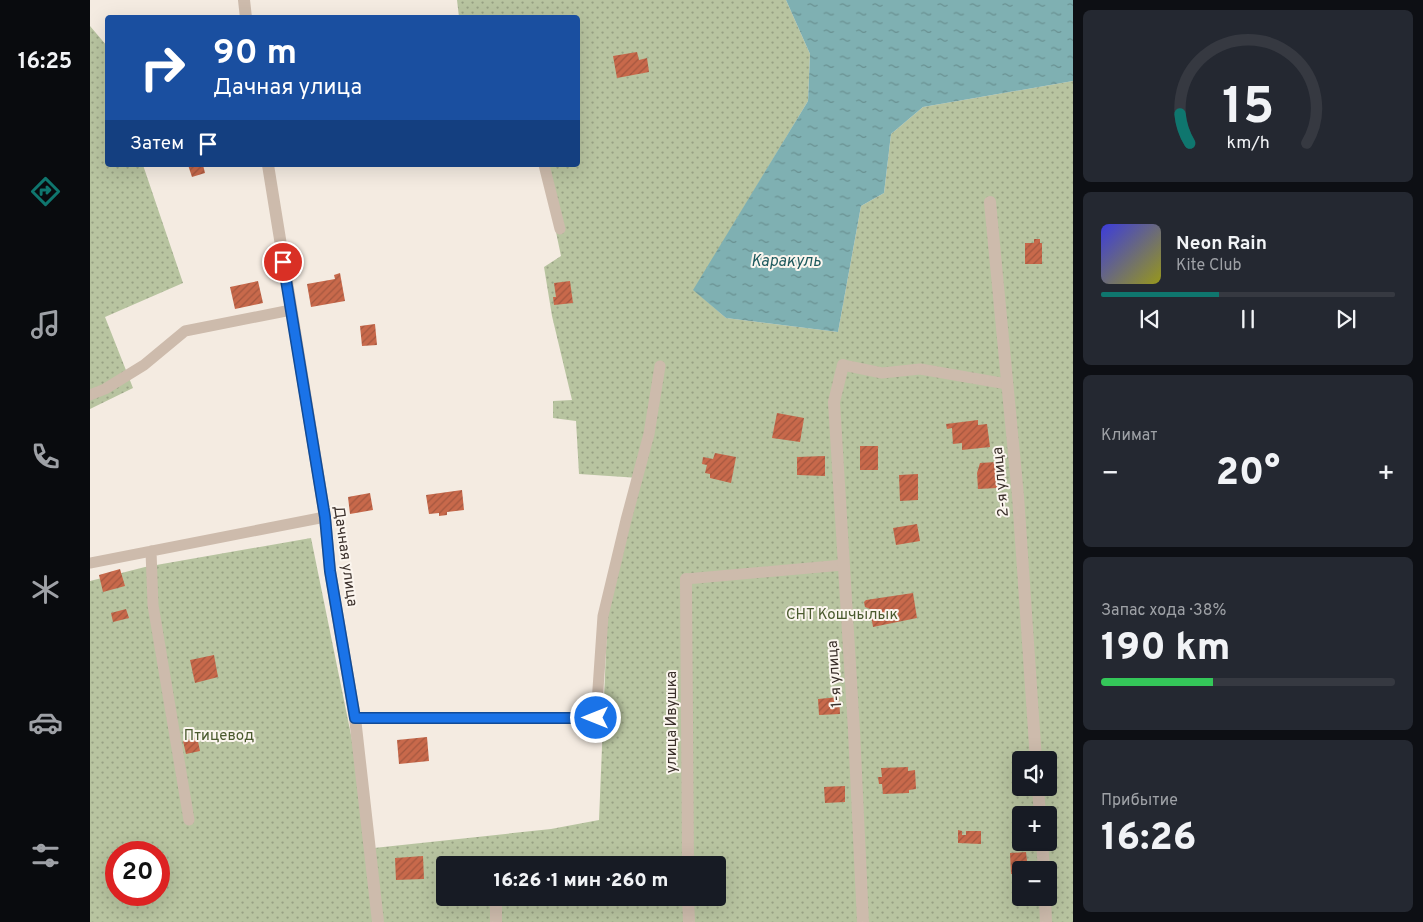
<!DOCTYPE html>
<html lang="ru">
<meta charset="utf-8">
<style>
:root{--surface:#171b24;--page:#242831;--text:#f1f3f6;--muted:#9ea1a6;--line:#363941;--accent:#0f766e}
body{margin:0;font-family:Overpass,sans-serif;background:var(--page);color:var(--text);height:100vh;display:flex;flex-direction:column;font-size:19px;white-space:nowrap}
*{box-sizing:border-box;margin:0}
p{font-size:16px;color:var(--muted)}
.icon{flex:none;width:28px;height:28px;fill:none;stroke:currentColor;stroke-width:2;stroke-linecap:round;stroke-linejoin:round}
.map{position:relative;flex:1;overflow:hidden}
.details{display:flex;flex-direction:column;gap:10px;padding:10px;background:#0d0f14;width:350px}
.details>*{flex:none}
.hud{position:absolute;left:15px;top:15px;width:475px;height:152px;border-radius:5px;box-shadow:0 5px 20px #0002;background:#1a4fa0;color:#fff;overflow:hidden}
.tools{position:absolute;left:922px;top:751px;display:grid;gap:10px}
.tools a{display:grid;place-items:center;width:45px;height:45px;border-radius:5px;background:var(--surface);box-shadow:0 5px 20px #0002;font-size:25px}
.speed{position:absolute;left:15px;top:841px;display:flex;gap:10px;font-size:25px;font-weight:700;text-align:center}
.speed>*{display:grid;place-content:center;width:65px;height:65px;border-radius:50%;background:var(--surface);box-shadow:0 5px 20px #0002;line-height:1}
.speed .limit{border:8px solid #d22;background:#fff;color:#111}
.pin{position:absolute;display:grid;place-items:center;width:42px;height:42px;color:#fff;margin:-21px;border:2px solid #fff;border-radius:50%;box-shadow:0 1px 5px #0007}
.me{position:absolute;width:55px;margin:-28px;rotate:270deg;stroke-linejoin:round;filter:drop-shadow(0 0 4px #0008)}
.turn{display:flex;align-items:center;gap:18px;height:105px;padding:0 25px;font-size:22px}
.turn .icon{width:65px;height:65px;stroke-width:2.5}
.turn b{display:block;font-size:35px;line-height:42px}
.then{display:flex;align-items:center;height:48px;padding:0 25px;background:#0003;gap:10px;font-size:19px}
.big{font-size:38px;font-weight:800;line-height:1.1}
.details .card{flex:1;display:flex;flex-direction:column;justify-content:center;gap:8px;min-width:0;padding:0 18px;border-radius:8px;background:var(--page)}
.details .dial{align-items:center;gap:0}
.dial svg{height:130px;overflow:visible;fill:none;stroke:var(--line);stroke-width:7;stroke-linecap:round;text-anchor:middle}
.dial text{fill:var(--text);stroke:none}
.song{display:flex;align-items:center;gap:15px}
.cover{width:60px;height:60px;border-radius:8px;background:linear-gradient(135deg,hsl(240 70% 55%),hsl(60 70% 35%))}
.played{height:5px;border-radius:2px;background:linear-gradient(90deg,var(--accent) 40%,var(--line) 40%)}
.keys{display:flex;justify-content:space-around;direction:ltr}
.heat{display:flex;justify-content:space-between;align-items:center;font-size:28px;direction:ltr}
.charge{height:8px;border-radius:4px;background:linear-gradient(90deg,#34c759 38%,var(--line) 0)}
.trip{position:absolute;left:346px;top:856px;width:290px;height:50px;border-radius:5px;background:var(--surface);box-shadow:0 5px 20px #0002;font-weight:800;line-height:50px;text-align:center}
main{display:flex;flex:1;min-height:0}
.menu{display:flex;flex-direction:column;width:90px;justify-content:space-around;align-items:center;background:#090b0e;color:var(--muted)}
.menu .icon{width:35px;height:35px}
.menu .current{color:var(--accent)}
.menu b{font-size:22px;color:var(--text)}
.map>svg:first-child{display:block}
</style>
<main>
<nav class="menu">
<b>16:25</b>
<svg class="icon current" aria-label="directions" viewBox="0 0 24 24"><path d="M12 3l9 9-9 9-9-9zM9 14v-3h6M13 9l2 2-2 2"/></svg>
<svg class="icon" aria-label="music" viewBox="0 0 24 24"><path d="M9 18V5l10-2v13"/><circle cx="6" cy="18" r="3"/><circle cx="16" cy="16" r="3"/></svg>
<svg class="icon" aria-label="phone" viewBox="0 0 24 24"><path d="M5 4h4l2 5-3 2q2 4 5 5l2-3 5 2v4C11 20 4 13 5 4z"/></svg>
<svg class="icon" aria-label="climate" viewBox="0 0 24 24"><path d="M12 3v18M4 7l16 10M4 17L20 7"/></svg>
<svg class="icon" aria-label="car" viewBox="0 0 24 24"><path d="M5 17H2v-5l4-1 3-4h7l3 4 3 1v5h-3M9 17h6M6 11h13"/><circle cx="7" cy="17" r="2"/><circle cx="17" cy="17" r="2"/></svg>
<svg class="icon" aria-label="filters" viewBox="0 0 24 24"><path d="M4 7h16M4 17h16"/><circle cx="9" cy="7" r="2"/><circle cx="15" cy="17" r="2"/></svg>
</nav>
<div class="map">
<svg width="983" height="922" viewBox="0 0 983 922">
<defs>
<pattern id="garden-dots" width="8" height="8" patternUnits="userSpaceOnUse" patternTransform="scale(1.25)"><rect width="8" height="8" fill="#b8c4a0"/><path d="M2 2h.1M6 6h.1" fill="none" stroke="#97a083" stroke-width="1.8" stroke-linecap="round"/></pattern>
<pattern id="water-ripples" width="26" height="14" patternUnits="userSpaceOnUse" patternTransform="scale(1.25)"><rect width="26" height="14" fill="#7fb0b2"/><path d="M2 4q2-2 4 0t4 0M15 11q2-2 4 0t4 0" fill="none" stroke="#699091"/></pattern>
<pattern id="building-hatch" width="6" height="6" patternUnits="userSpaceOnUse" patternTransform="scale(1.25)"><rect width="6" height="6" fill="#c8694b"/><path d="M-1 1l2-2M0 6l6-6M5 7l2-2" fill="none" stroke="#a4573f"/></pattern>
</defs>
<rect width="100%" height="100%" fill="#f4ebe1"/>
<path fill="url(#garden-dots)" fill-rule="evenodd" d="M367,0H696L720,54L718,101L604,290L636,318L748,332L771,206L794,193L801,134L833,107L983,81V922H0V581L55,567L221,538L284,848L461,829L509,820L518,602L549,478L489,474L486,421L463,418V401L482,400L462,316L454,267L471,256L452,165H488V18L369,17ZM931,760H959V788H931ZM931,815H959V842H931ZM26,852H69V895H26ZM355,865H628V898H355ZM931,870H959V898H931Z
M0,26L17,46L18,165H53L93,283L15,317L43,388L0,409Z"/>
<path fill="url(#water-ripples)" d="M696,0H983V81L833,107L801,134L794,193L771,206L748,332L636,318L603,290L718,101L720,54Z"/>
<path fill="url(#building-hatch)" d="M547,52L549,60L557,58L559,72L527,78L523,56Z
M98,165H113L115,173L102,177Z
M944,239H950V243H952V264H935V243H944Z
M250,273L255,301L221,307L217,284L245,279L244,275Z
M168,281L173,303L145,309L140,287Z
M480,281L483,303L464,305L463,297H466L464,283Z
M285,324L287,345L272,346L270,326Z
M687,413L714,418L710,442L682,438Z
M888,420V425L897,424L900,447L872,450V443L863,444L862,428L857,429L856,424Z
M770,446H788V470H770Z
M625,453L646,457L641,483L620,478V474L615,473L617,465L612,464L613,457L623,459Z
M735,456V476L707,475V457Z
M906,462L907,488L888,489L887,473L890,463Z
M828,474V500L810,501L809,475Z
M372,490L374,510L357,512V515L349,516V513L339,514L336,495Z
M280,493L283,510L260,514L258,497Z
M827,524L830,541L806,545L803,528Z
M30,569L35,586L13,592L9,575Z
M823,593L827,618L783,627L780,609L775,607L774,602L776,600Z
M36,609L39,618L23,622L21,613Z
M124,655L128,677L105,683L100,660Z
M749,697L750,714L729,715L728,699Z
M107,737L110,751L96,754L93,741Z
M337,737L339,761L309,764L307,740Z
M818,767V771L825,770L826,789L819,790V793L793,794L792,784H789L788,777H792L791,768Z
M755,786V802L735,803L734,787Z
M868,830L872,831V835H876V831H891V844L868,843Z
M936,852L938,870H931V874H921L920,853Z
M333,856L334,879L306,880L305,858Z"/>
<g fill="none" stroke-linecap="round" stroke-linejoin="round">
<path stroke="#cdbbac" stroke-width="11" d="M454,165L470,229
M753,365L792,373L830,369L917,384
M0,395L15,389L54,365L95,331L201,310
M61,551L63,605L99,820
M0,563L235,517
M596,579L753,565
M265,718H506L513,616L536,520L559,434L570,366"/>
<path stroke="#cdbbac" stroke-width="12" d="M154,0L156,18
M178,165L235,517L240,571L265,718L288,922
M900,202L928,496L946,760
M753,365L744,402L764,731L773,922
M596,579L598,865
M948,788L950,815
M952,842L954,870
M406,898V922
M598,898L599,922
M955,898L956,922"/>
</g>
<g fill="none" stroke-linecap="round" stroke-linejoin="round">
<g stroke="#114b97" stroke-width="12">
<path id="route" d="M193,262L235,517L240,571L265,718H506"/>
</g>
<use href="#route" stroke="#1a73e8" stroke-width="9"/>
</g>
<g text-anchor="middle" stroke-width="4" stroke-linejoin="round" paint-order="stroke">
<g font-size="15" fill="#3b302b" stroke="#fbf5ee">
<text transform="translate(910 482) rotate(-95)" y="5">2-я улица</text>
<text transform="translate(256 556) rotate(82)" y="5">Дачная улица</text>
<text transform="translate(744 674) rotate(-94)" y="5">1-я улица</text>
<text transform="translate(581 722) rotate(-90)" y="5">улица Ивушка</text>
</g>
<g font-size="15" fill="#4a5a2e" stroke="#fbf5ee">
<text x="752" y="619">СНТ Кошчылык</text>
<text x="129" y="740">Птицевод</text>
</g>
<g font-size="16" font-style="italic" fill="#1f5a5e" stroke="#fbf5ee">
<text x="696" y="266">Каракуль</text>
</g>
</g>
</svg>
<div class="tools">
<a><svg class="icon" aria-label="sound" viewBox="0 0 24 24"><path d="M4 9h4l5-4v14l-5-4H4zM17 9q2 3 0 6"/></svg></a>
<a>+</a>
<a>−</a>
</div>
<div class="speed"><div class="limit">20</div></div>
<div class="pin" style="left:193px;top:262px;background:#d93025"><svg class="icon" aria-label="arrive" viewBox="0 0 24 24"><path d="M6 21V4h12l-3 4 3 4H6"/></svg></div>
<svg class="me" style="left:506px;top:718px" viewBox="-20 -20 40 40"><circle r="17" fill="#1a73e8" stroke="#fff" stroke-width="3"/><path d="M0-11L8 9 0 5-8 9z" fill="#fff"/></svg>
<div class="trip">16:26 · 1 мин · 260 m</div>
<div class="hud">
<div class="turn"><svg class="icon" aria-label="right" viewBox="0 0 24 24"><path d="M7 20v-9h11M14 6l5 5-5 5"/></svg><div><b>90 m</b>Дачная улица</div></div>
<div class="then">Затем<svg class="icon" aria-label="arrive" viewBox="0 0 24 24"><path d="M6 21V4h12l-3 4 3 4H6"/></svg></div>
</div>
</div>
<section class="details">
<div class="card dial"><svg viewBox="0 0 100 80">
<path d="M14 69A42 42 0 1 1 86 69"/>
<path d="M14 69A42 42 0 0 1 8 51" stroke="#0f766e"/>
<text x="50" y="56" font-size="32" font-weight="700">15</text>
<text x="50" y="72" font-size="11">km/h</text>
</svg></div>
<div class="card">
<div class="song"><i class="cover"></i><div><b>Neon Rain</b><p>Kite Club</p></div></div>
<div class="played"></div>
<div class="keys"><svg class="icon" aria-label="previous" viewBox="0 0 24 24"><path d="M18 5L8 12l10 7zM5 5v14"/></svg><svg class="icon" aria-label="pause" viewBox="0 0 24 24"><path d="M8 5v14M16 5v14"/></svg><svg class="icon" aria-label="next" viewBox="0 0 24 24"><path d="M6 5l10 7-10 7zM19 5v14"/></svg></div>
</div>
<div class="card"><p>Климат</p>
<div class="heat"><a>−</a><b class="big">20°</b><a>+</a></div>
</div>
<div class="card"><p>Запас хода · 38%</p><b class="big">190 km</b><div class="charge"></div></div>
<div class="card"><p>Прибытие</p><b class="big">16:26</b></div>
</section>
</main>
